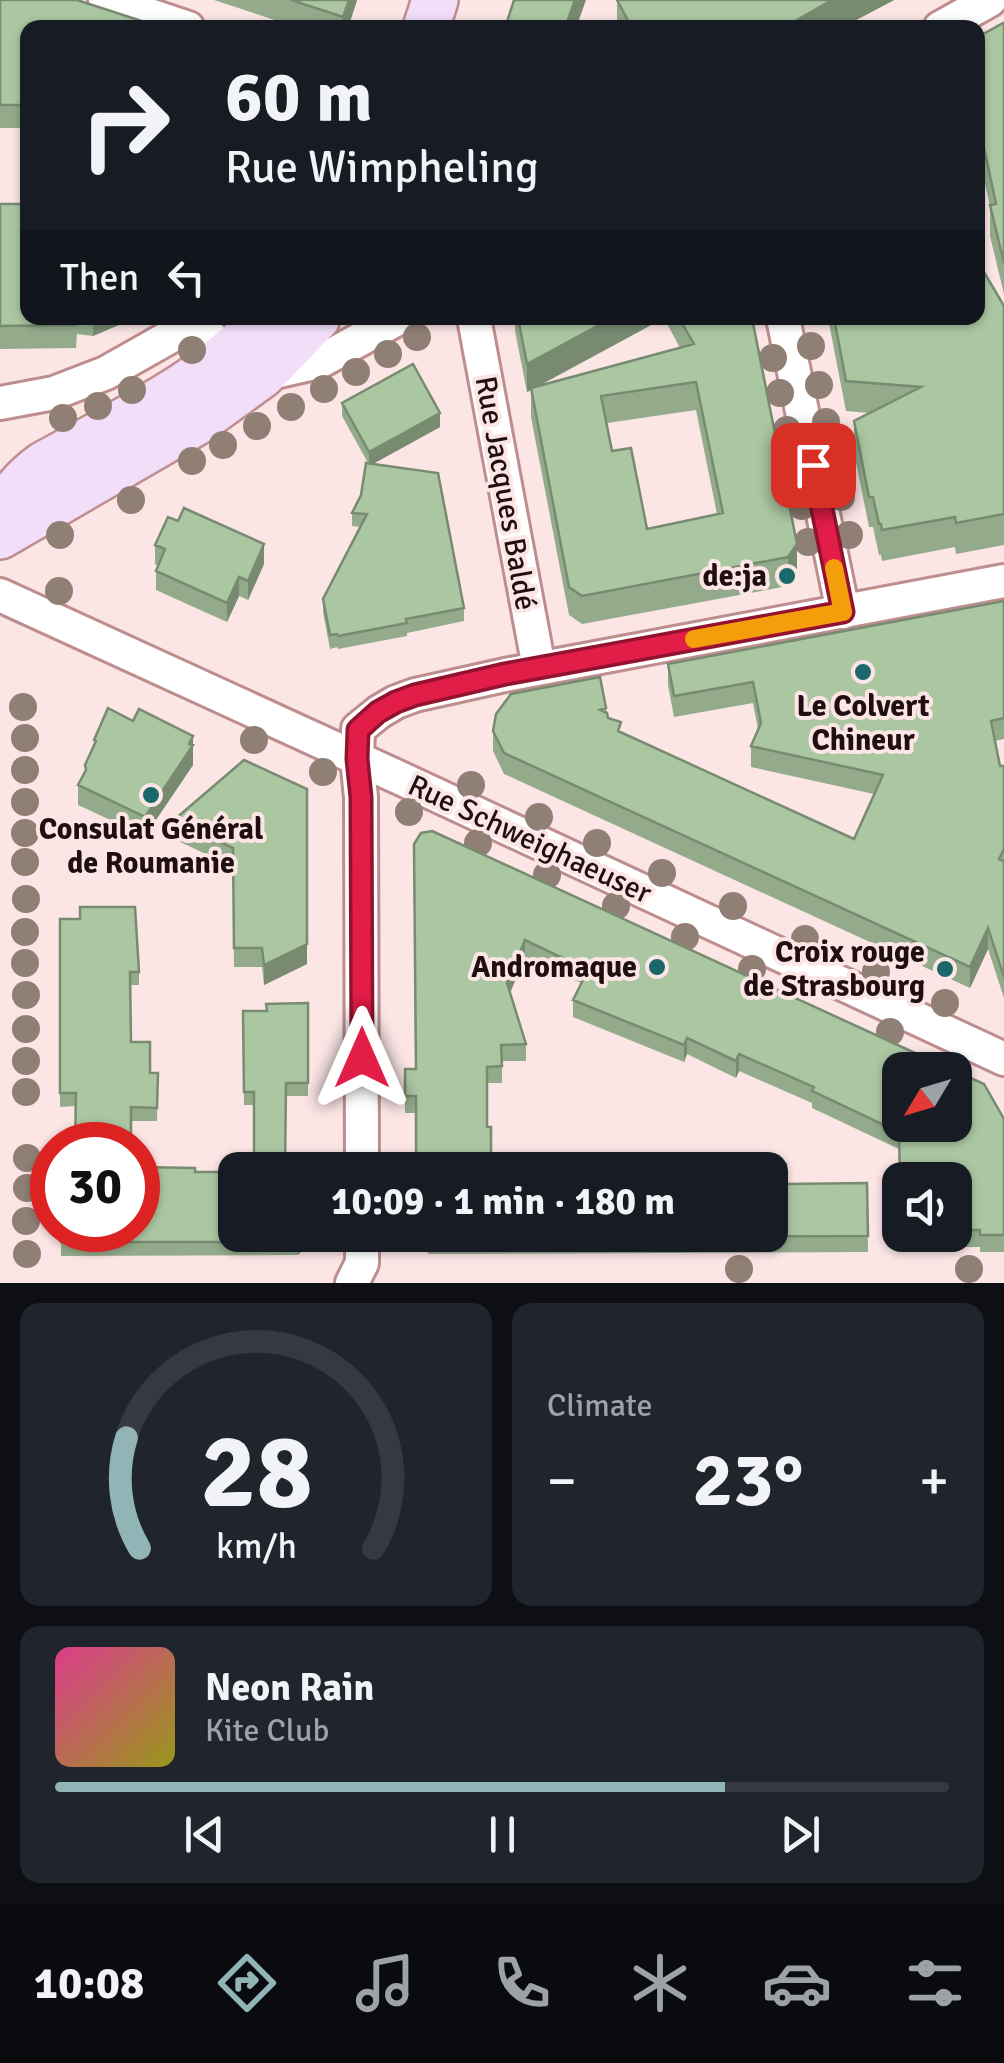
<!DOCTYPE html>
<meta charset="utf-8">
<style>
:root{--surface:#171b24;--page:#20242c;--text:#f1f3f6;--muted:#9ea1a6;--line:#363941;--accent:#91b4b7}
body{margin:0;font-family:Signika,sans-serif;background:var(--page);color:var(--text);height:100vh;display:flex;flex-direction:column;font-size:38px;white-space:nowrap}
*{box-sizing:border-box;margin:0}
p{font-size:32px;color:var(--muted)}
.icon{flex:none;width:55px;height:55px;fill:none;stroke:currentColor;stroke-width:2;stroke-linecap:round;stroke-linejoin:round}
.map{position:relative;height:1283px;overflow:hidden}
.side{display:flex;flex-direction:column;gap:20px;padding:20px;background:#0d0f14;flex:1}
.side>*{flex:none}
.guide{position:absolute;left:20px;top:20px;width:965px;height:305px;border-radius:20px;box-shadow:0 2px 8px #0004;background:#171b24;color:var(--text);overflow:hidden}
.needle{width:65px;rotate:232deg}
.fabs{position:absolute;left:882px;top:1052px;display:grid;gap:20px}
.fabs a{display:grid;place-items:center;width:90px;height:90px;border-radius:20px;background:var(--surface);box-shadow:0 2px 8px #0004;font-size:50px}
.speed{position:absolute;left:30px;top:1122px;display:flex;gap:20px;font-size:50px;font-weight:700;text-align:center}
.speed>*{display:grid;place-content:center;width:130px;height:130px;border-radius:50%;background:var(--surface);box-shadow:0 2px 8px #0004;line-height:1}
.speed .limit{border:15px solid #d22;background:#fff;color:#111}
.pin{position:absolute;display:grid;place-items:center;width:85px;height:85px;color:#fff;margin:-42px;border-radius:20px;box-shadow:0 5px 15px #0006}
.me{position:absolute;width:110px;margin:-55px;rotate:0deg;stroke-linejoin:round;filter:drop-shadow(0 0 8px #0008)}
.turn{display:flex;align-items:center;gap:35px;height:210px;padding:0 40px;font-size:45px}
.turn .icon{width:130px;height:130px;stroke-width:2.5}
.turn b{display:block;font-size:70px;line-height:85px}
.then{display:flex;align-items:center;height:95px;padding:0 40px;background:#0003;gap:20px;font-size:38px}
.big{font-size:75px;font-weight:700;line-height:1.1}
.side .tile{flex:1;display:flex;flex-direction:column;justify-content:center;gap:15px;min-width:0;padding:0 35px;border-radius:20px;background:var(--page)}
.side .dial{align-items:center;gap:0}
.dial svg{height:260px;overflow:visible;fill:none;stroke:var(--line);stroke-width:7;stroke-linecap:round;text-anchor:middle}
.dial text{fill:var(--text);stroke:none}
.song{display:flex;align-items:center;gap:30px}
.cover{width:120px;height:120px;border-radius:15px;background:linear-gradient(135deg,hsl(330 70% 55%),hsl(60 70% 35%))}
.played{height:10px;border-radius:5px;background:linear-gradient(90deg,var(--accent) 75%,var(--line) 75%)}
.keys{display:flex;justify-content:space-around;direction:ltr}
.heat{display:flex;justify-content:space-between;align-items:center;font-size:55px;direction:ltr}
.side .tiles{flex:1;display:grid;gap:20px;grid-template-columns:1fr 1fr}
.tile:last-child{grid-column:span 2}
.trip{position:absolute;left:218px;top:1152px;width:570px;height:100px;border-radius:20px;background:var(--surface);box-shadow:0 2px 8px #0004;font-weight:700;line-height:100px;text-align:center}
.menu{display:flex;height:160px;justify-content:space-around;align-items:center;background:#090b0e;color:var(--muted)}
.menu .icon{width:70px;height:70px}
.menu .active{color:var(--accent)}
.menu b{font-size:45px;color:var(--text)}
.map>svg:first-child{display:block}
</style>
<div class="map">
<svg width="1004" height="1283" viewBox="0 0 1004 1283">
<rect width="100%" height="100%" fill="#fbe5e5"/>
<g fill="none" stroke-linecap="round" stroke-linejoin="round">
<g stroke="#be8d8e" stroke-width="38">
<path id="street" d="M105,0L188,28
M940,28L990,0
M474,318L539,668
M783,318L843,612
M262,375L319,362L399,318
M0,403L54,393L106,373L196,322L227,353
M0,595L402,779L1004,1059
M362,1170L361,797L357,759L358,729L379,712L396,702L415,695L505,675L1004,581
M352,1283L362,1263V1235"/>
</g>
<g stroke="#be8d8e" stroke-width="50">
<path id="secondary" d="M426,28L435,0
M0,522C8,497 22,480 43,465C120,422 205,384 266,318
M0,536L200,420L262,375L317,318"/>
</g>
<use href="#street" stroke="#fff" stroke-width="32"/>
<use href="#secondary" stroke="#f2def9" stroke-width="45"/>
</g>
<g fill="#907f75">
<circle cx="417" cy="337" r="14"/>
<circle cx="811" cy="346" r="14"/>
<circle cx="192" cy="350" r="14"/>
<circle cx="388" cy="354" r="14"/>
<circle cx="773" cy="358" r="14"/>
<circle cx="356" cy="372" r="14"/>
<circle cx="819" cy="385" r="14"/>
<circle cx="324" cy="389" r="14"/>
<circle cx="132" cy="390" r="14"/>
<circle cx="780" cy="393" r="14"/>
<circle cx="98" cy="406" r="14"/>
<circle cx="291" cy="407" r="14"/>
<circle cx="63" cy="418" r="14"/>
<circle cx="826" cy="422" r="14"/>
<circle cx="257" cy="426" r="14"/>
<circle cx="787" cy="430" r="14"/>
<circle cx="223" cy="445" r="14"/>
<circle cx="834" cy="460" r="14"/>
<circle cx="192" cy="461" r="14"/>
<circle cx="794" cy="466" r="14"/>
<circle cx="841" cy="497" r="14"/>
<circle cx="131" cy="500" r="14"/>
<circle cx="802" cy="506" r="14"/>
<circle cx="60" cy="535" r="14"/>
<circle cx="849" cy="535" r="14"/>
<circle cx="808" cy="542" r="14"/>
<circle cx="59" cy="591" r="14"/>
<circle cx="23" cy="707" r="14"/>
<circle cx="25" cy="738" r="14"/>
<circle cx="254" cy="740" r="14"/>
<circle cx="25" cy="770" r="14"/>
<circle cx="323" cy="772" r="14"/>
<circle cx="471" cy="785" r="14"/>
<circle cx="25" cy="802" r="14"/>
<circle cx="409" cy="812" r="14"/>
<circle cx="539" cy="817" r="14"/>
<circle cx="25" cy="833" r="14"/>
<circle cx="478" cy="843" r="14"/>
<circle cx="597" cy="843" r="14"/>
<circle cx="25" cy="862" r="14"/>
<circle cx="662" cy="873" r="14"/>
<circle cx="547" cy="875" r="14"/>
<circle cx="26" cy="899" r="14"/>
<circle cx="616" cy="906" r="14"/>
<circle cx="733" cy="906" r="14"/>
<circle cx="25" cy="932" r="14"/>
<circle cx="685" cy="937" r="14"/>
<circle cx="805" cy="939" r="14"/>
<circle cx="25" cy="963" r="14"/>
<circle cx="752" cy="969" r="14"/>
<circle cx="876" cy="972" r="14"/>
<circle cx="26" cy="995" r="14"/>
<circle cx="945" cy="1003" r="14"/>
<circle cx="26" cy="1029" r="14"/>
<circle cx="890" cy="1032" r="14"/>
<circle cx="26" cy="1061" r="14"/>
<circle cx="26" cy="1092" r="14"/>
<circle cx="27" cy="1158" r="14"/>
<circle cx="27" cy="1188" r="14"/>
<circle cx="26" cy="1221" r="14"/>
<circle cx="27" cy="1254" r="14"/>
<circle cx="739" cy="1269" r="14"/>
<circle cx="969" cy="1269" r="14"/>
</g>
<path fill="#93ab8b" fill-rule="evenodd" d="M0,0L28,28V128H0Z
M214,0H357L348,28H299Z
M617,0H894L841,28H617Z
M1004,23V294L990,236V206L984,179L978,181Z
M0,204L28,318H135L93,336L77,334L76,348L0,349Z
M1004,306V545L956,554L955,547L882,561L881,555H879L873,527H869L854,452V421L870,413L846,411L828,318H978Z
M515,318H752L797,573L788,586L582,624L569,615L531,417V390L527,392L515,331ZM664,318L680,348L537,387ZM696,410L717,514L647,529L612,451L607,423Z
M342,403L440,427L373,464L464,608V621L407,633V636L338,649L337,647L330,649L323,612V599L361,527L352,526V513L361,495L368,463L342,416Z
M155,545L264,564L248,600L239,596L227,622L156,590V571L158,566L155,564Z
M1004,601V739L995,741L1000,766H1004V998L988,949L970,988L504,774L493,751V731L606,708L608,718L621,732L854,839L874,794L751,767V746L758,729L753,703L674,717L668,685V664Z
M133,721L193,736V765L145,836L78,805V785L85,773V765L94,745V740Z
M244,760L307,964L264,985L262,967H234L233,867L174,839V820Z
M414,844L1004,1119V1252H980V1247H927V1235H955V1180L899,1149L812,1108V1103L739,1071L736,1078L687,1054L684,1062L573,1017V1000L581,983L525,957L510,993L526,1044V1061H502V1083H487L416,1113H405V1096L415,1069Z
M60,919L139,972V985H130L131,1042L150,1073H158L157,1121H131L76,1106L60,1107Z
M308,1003V1096H286L254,1105H244L243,1011H266Z
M701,1164L786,1184L867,1183L868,1252L429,1254L416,1242V1235H770Z
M195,1172L308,1235V1243L298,1255L61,1256V1230Z"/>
<path fill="#788b71" d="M349,0H357L348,28H343V17Z
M575,0H586L576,28H565Z
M832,0H894L841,28H783Z
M984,148V179L978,181V150Z
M93,318H135L93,336Z
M612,318H664L527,392V364Z
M440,413V427L369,466V452Z
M264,544V564L248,600V581Z
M797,544V573L788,586V557Z
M239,577V596L227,622V603Z
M193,736V765L145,836V817Z
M988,928V949L970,988V967Z
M525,940V957L507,1000V983Z
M307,944V964L264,985V965Z
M687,1038V1054L684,1062V1045Z
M739,1054V1071L736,1078V1061Z
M304,1235H308V1243L298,1255V1242Z"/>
<path fill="#abc7a2" stroke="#788b71" stroke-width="2.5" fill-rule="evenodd" d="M0,0H77L163,28H28V105H0Z
M291,0H349L343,17Z
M514,0H575L565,28H505Z
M617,0H832L783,28H632Z
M1003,23H1004V263L990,205L996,204L984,148L978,150V37Z
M0,204H28V318H76V325L0,326Z
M978,262L1004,306V514L956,523L955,517L882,530L881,524H879L873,497H869L854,421L921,387L846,381L834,318H978Z
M518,318H612L527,364Z
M679,318H752L797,544L788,557L582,596L569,587L531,388L694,344ZM696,382L723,513L647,529L631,448L612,451L601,396Z
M413,364L440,413L369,452L342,403Z
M366,463L438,473L464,608L406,619L407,623L338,636L337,634L330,635L323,599L367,514L352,513L361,495Z
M184,508L264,544L248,581L239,577L227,603L156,571L165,549L155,545L168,517L178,521Z
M1004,601V718L991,721L1000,766H1004V849L999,859L1004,861V977L988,928L970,967L504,753L493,731L496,714L511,694L600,677L606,708L600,710L607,713L608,718L621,722L618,731L854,839L883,775L751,746L761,723L753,682L674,696L668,664Z
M108,708L133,721L139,709L193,736L189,744L193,745L145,817L78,785L86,770L85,765L96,741L94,740Z
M244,760L307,789V944L264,965L262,948H234L233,848L174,820Z
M432,831L952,1070H900V1125H955V1071L984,1084L1004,1119V1235H980V1230H955V1180H900L899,1132L812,1091L814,1087L739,1054L736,1061L687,1038L684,1045L573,1000L588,970L525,940L507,983L526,1044L501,1045L502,1066L487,1067V1127H491V1170H416V1096H405V1069H416L414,844L421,833Z
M80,907H135L139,972H130L131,1042H150V1073H158L157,1108L131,1107V1145H75L76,1093H60V919H80Z
M308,1003V1083H286L285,1170H254V1092H244L243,1011H267L266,1004Z
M701,1161V1164H786V1184L867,1183L868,1236L429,1237L426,1235H770V1170H547V1162Z
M138,1167L195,1168V1172H235V1235H304L298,1242H61V1230H138Z"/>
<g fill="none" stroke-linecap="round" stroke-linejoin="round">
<g stroke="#92132f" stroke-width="25">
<path id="route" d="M362,1058L361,797L357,759L358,730L378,712L396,702L415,695L505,674L843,612L813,465"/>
</g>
<use href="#route" stroke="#e11d48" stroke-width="18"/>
<path stroke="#f59e0b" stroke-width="18" d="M694,639L843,612L834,568"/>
</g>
<g fill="#1b686a" stroke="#fbe5e5" stroke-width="4">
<circle cx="787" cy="576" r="10"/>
<circle cx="863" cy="672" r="10"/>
<circle cx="151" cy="795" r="10"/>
<circle cx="657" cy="967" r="10"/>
<circle cx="945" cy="969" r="10"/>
</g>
<g text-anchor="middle" stroke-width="8" stroke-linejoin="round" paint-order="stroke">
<g font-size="30" fill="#200f10" stroke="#fbe5e5">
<text transform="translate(506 493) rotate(80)" y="10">Rue Jacques Baldé</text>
<text transform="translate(530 839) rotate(25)" y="10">Rue Schweighaeuser</text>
</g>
<g font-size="30" font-weight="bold" fill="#200f10" stroke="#fbe5e5" text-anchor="end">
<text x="767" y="586">de:ja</text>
<text x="863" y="716" text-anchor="middle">Le Colvert<tspan x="863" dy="34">Chineur</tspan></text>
<text x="151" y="839" text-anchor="middle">Consulat Général<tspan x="151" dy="34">de Roumanie</tspan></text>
<text x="925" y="962">Croix rouge<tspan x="925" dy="34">de Strasbourg</tspan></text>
<text x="637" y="977">Andromaque</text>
</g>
</g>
</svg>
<div class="fabs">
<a><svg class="needle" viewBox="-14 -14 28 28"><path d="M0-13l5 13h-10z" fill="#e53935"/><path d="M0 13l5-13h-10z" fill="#9ea1a6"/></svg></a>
<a><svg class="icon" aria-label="sound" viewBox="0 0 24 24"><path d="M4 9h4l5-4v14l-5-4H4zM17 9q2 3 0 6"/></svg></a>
</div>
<div class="speed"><div class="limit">30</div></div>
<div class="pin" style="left:813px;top:465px;background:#d93025"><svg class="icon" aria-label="arrive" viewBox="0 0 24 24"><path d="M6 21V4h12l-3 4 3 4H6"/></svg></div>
<svg class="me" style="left:362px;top:1058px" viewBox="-20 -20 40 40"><path d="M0-17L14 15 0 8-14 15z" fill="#e11d48" stroke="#fff" stroke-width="4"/></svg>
<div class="trip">10:09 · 1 min · 180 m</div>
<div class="guide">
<div class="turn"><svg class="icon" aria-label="right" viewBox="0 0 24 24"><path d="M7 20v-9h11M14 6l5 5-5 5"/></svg><div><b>60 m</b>Rue Wimpheling</div></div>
<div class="then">Then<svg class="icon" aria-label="left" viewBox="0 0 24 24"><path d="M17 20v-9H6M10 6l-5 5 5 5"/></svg></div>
</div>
</div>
<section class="side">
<div class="tiles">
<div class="tile dial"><svg viewBox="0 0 100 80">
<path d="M14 69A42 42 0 1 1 86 69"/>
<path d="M14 69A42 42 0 0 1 10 35" stroke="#91b4b7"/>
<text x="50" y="56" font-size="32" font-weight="700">28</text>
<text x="50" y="72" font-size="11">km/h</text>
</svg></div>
<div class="tile"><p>Climate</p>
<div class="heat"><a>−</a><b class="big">23°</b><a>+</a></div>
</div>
<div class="tile">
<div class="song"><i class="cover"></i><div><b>Neon Rain</b><p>Kite Club</p></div></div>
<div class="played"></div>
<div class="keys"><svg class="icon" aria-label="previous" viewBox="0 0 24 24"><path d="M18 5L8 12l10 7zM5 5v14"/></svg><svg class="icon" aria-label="pause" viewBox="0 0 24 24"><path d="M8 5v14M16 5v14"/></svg><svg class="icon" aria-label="next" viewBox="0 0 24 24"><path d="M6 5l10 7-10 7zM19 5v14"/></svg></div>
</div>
</div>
</section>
<nav class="menu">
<b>10:08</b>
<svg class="icon active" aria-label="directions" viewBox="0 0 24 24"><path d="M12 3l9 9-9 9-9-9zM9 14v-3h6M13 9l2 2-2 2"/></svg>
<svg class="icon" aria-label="music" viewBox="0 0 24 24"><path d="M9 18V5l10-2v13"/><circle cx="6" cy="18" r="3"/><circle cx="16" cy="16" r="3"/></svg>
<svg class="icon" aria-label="phone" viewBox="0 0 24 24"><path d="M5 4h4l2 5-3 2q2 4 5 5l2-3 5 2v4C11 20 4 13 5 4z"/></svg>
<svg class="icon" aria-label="climate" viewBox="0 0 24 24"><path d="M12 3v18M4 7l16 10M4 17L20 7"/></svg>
<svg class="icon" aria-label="car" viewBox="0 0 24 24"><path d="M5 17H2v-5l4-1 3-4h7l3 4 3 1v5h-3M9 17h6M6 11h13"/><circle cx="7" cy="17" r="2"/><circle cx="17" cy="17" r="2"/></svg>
<svg class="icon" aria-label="filters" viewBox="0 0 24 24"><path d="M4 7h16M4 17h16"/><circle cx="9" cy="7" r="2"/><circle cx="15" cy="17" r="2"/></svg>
</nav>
